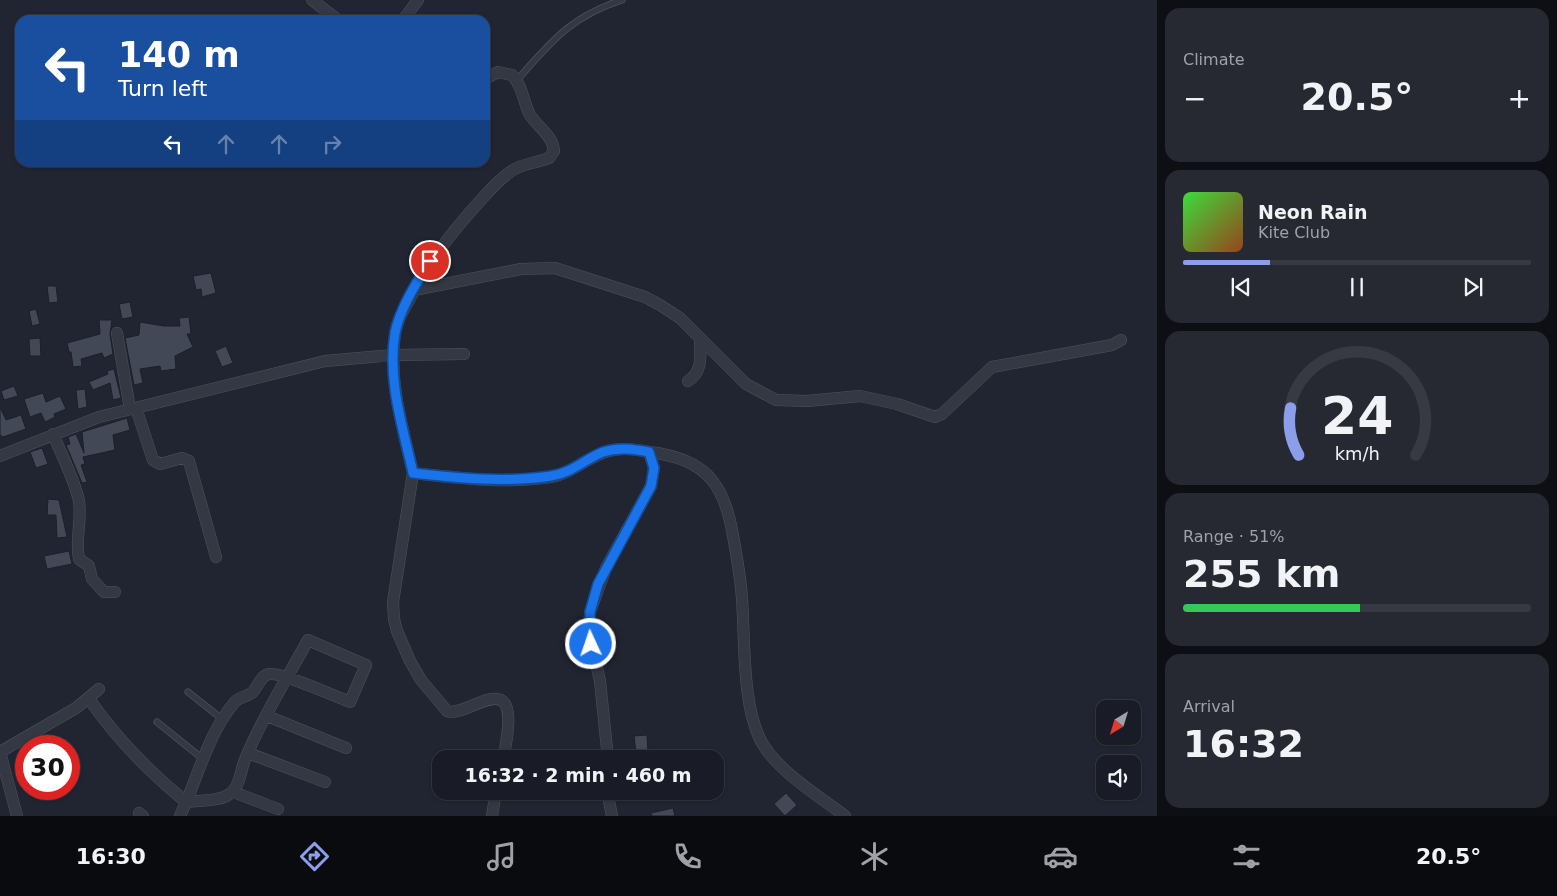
<!DOCTYPE html>
<meta charset="utf-8">
<style>
:root{--surface:#191c26;--page:#262932;--text:#f1f3f6;--muted:#9fa1a7;--line:#373a43;--accent:#8b9ee9}
body{margin:0;font-family:"DejaVu Sans",sans-serif;background:var(--page);color:var(--text);height:100vh;display:flex;flex-direction:column;font-size:19px;white-space:nowrap}
*{box-sizing:border-box;margin:0}
p{font-size:16px;color:var(--muted)}
.icon{flex:none;width:28px;height:28px;fill:none;stroke:currentColor;stroke-width:2;stroke-linecap:round;stroke-linejoin:round}
.map{position:relative;flex:1;overflow:hidden}
.panel{display:flex;flex-direction:column;gap:8px;padding:8px;background:#0e0f15;width:400px}
.panel>*{flex:none}
.guide{position:absolute;left:15px;top:15px;width:475px;height:152px;border-radius:15px;box-shadow:0 1px 4px #0004,0 0 0 1px var(--line);background:#1a4fa0;color:#fff;overflow:hidden}
.needle{width:32px;rotate:218deg}
.tools{position:absolute;left:1096px;top:700px;display:grid;gap:10px}
.tools a{display:grid;place-items:center;width:45px;height:45px;border-radius:10px;background:var(--surface);box-shadow:0 1px 4px #0004,0 0 0 1px var(--line);font-size:25px}
.speed{position:absolute;left:15px;top:735px;display:flex;gap:10px;font-size:25px;font-weight:700;text-align:center}
.speed>*{display:grid;place-content:center;width:65px;height:65px;border-radius:50%;background:var(--surface);box-shadow:0 1px 4px #0004,0 0 0 1px var(--line);line-height:1}
.speed .limit{border:8px solid #d22;background:#fff;color:#111}
.pin{position:absolute;display:grid;place-items:center;width:42px;height:42px;color:#fff;margin:-21px;border:2px solid #fff;border-radius:50%;box-shadow:0 1px 5px #0007}
.me{position:absolute;width:55px;margin:-28px;rotate:357deg;stroke-linejoin:round;filter:drop-shadow(0 0 4px #0008)}
.turn{display:flex;align-items:center;gap:18px;height:105px;padding:0 20px;font-size:22px}
.turn .icon{width:65px;height:65px;stroke-width:2.5}
.turn b{display:block;font-size:35px;line-height:42px}
.lanes{display:flex;align-items:center;height:48px;padding:0 20px;background:#0003;justify-content:center;gap:25px;direction:ltr}
.lanes .off{opacity:.35}
.big{font-size:38px;font-weight:800;line-height:1.1}
.panel .widget{flex:1;display:flex;flex-direction:column;justify-content:center;gap:8px;min-width:0;padding:0 18px;border-radius:15px;background:var(--page)}
.panel .dial{align-items:center;gap:0}
.dial svg{height:130px;overflow:visible;fill:none;stroke:var(--line);stroke-width:7;stroke-linecap:round;text-anchor:middle}
.dial text{fill:var(--text);stroke:none}
.song{display:flex;align-items:center;gap:15px}
.cover{width:60px;height:60px;border-radius:8px;background:linear-gradient(135deg,hsl(120 70% 55%),hsl(20 70% 35%))}
.played{height:5px;border-radius:2px;background:linear-gradient(90deg,var(--accent) 25%,var(--line) 25%)}
.keys{display:flex;justify-content:space-around;direction:ltr}
.heat{display:flex;justify-content:space-between;align-items:center;font-size:28px;direction:ltr}
.charge{height:8px;border-radius:4px;background:linear-gradient(90deg,#34c759 51%,var(--line) 0)}
.trip{position:absolute;left:432px;top:750px;width:292px;height:50px;border-radius:15px;background:var(--surface);box-shadow:0 1px 4px #0004,0 0 0 1px var(--line);font-weight:800;line-height:50px;text-align:center}
.tabs{display:flex;height:80px;justify-content:space-around;align-items:center;background:#0a0b0f;color:var(--muted)}
.tabs .icon{width:35px;height:35px}
.tabs .on{color:var(--accent)}
.tabs b{font-size:22px;color:var(--text)}
main{display:flex;flex:1;min-height:0}
.map>svg:first-child{display:block}
</style>
<main>
<div class="map">
<svg width="1157" height="816" viewBox="0 0 1157 816">
<rect width="100%" height="100%" fill="#212532"/>
<path fill="#434857" stroke="#1c1f2a" d="M211,273L216,293L202,297L201,289L196,290L193,276Z
M47,286H56L58,302L49,303Z
M130,302L133,317L122,319L119,304Z
M36,309L40,324L32,326L29,311Z
M189,317L191,334H187L193,347L175,356L176,369L161,371L160,366L140,369L143,383L134,385L125,338L139,335L140,322L164,326H180L179,318Z
M99,320H112L110,334L113,354L104,358L102,353L81,359L82,366L73,367L71,352H69L67,343L100,334Z
M40,338L41,356H30L29,339Z
M226,346L233,363L222,367L215,351Z
M114,369L121,398L113,400L110,383L93,390L89,382L108,374L107,371Z
M14,386L18,396L4,400L1,391Z
M85,389L87,407L78,409L76,390Z
M43,393L46,402L60,396L66,409L54,414L55,417L45,422L41,413L30,417L24,399Z
M0,407L6,420L21,415L26,429L3,437L0,435Z
M127,418L130,430L113,435L115,450L83,457L85,464L81,465L87,482L82,483L66,445L70,444L68,437L76,434L84,453L82,432Z
M42,448L48,464L36,468L30,452Z
M48,499L59,500L67,537L57,538L56,515H47Z
M69,551L72,564L47,569L44,556Z
M647,735L648,752L636,753L634,736Z
M786,793L797,805L785,816L774,804Z
M673,808L675,816H652L651,813Z"/>
<g fill="none" stroke-linecap="round" stroke-linejoin="round">
<g stroke="#4f525e" stroke-width="7">
<path id="lane" d="M517,80C552,41 570,17 622,0
M188,692L222,719
M157,722L203,759"/>
</g>
<g stroke="#4f525e" stroke-width="12">
<path id="street" d="M312,0L338,20
M403,20L418,0
M485,79L498,72L512,75C523,86 523,102 530,115C538,127 553,136 554,151L549,158C537,163 524,163 513,170C500,178 490,190 480,201C452,232 433,256 413,293C406,306 397,319 395,334C388,381 403,428 413,473C458,478 506,484 551,477C572,473 585,459 603,453C619,447 633,449 649,452L654,468L651,486L606,568L590,612L589,633L600,681L608,759
M414,290L521,269L555,268L645,297L660,305L680,318L746,384L776,400L807,401L860,396L897,404L935,417L942,414L992,367L1112,345L1121,340
M117,333L130,409
M688,381C704,371 700,354 700,338
M136,408L153,460L160,464L182,458L189,461L216,557
M53,434C62,456 74,478 79,501C82,522 75,538 79,559L89,566L92,579L104,592H115
M649,452C712,459 726,489 735,547C738,564 741,582 742,599C745,641 742,704 761,741C777,771 819,796 845,816
M0,456L99,417L325,361L393,355L464,354
M413,473L393,602L394,619L397,631L410,661L421,680L447,711C468,720 526,654 503,759
M89,699C117,739 148,771 186,802C200,800 220,802 231,793C239,787 241,771 244,762C261,720 286,680 308,640L366,665L350,702C334,696 286,674 271,674C262,673 258,686 253,692C248,697 239,696 234,703C207,735 198,778 180,816
M267,716L346,748
M0,752L76,708L99,689
M0,752L17,816
M248,753L325,782
M607,791L612,816
M233,792L278,809
M139,813L143,816
M492,816L496,791"/>
</g>
<use href="#lane" stroke="#343843" stroke-width="5.5"/>
<use href="#street" stroke="#343843" stroke-width="11"/>
</g>
<g fill="none" stroke-linecap="round" stroke-linejoin="round">
<g stroke="#114b97" stroke-width="12">
<path id="route" d="M430,261C417,282 400,308 395,333C387,379 403,428 413,473C458,478 506,483 551,476C572,473 585,459 603,452C619,447 633,449 649,452L654,468L651,486L598,584L590,612L591,644"/>
</g>
<use href="#route" stroke="#1a73e8" stroke-width="9"/>
</g>
</svg>
<div class="tools">
<a><svg class="needle" viewBox="-14 -14 28 28"><path d="M0-13l5 13h-10z" fill="#e53935"/><path d="M0 13l5-13h-10z" fill="#9fa1a7"/></svg></a>
<a><svg class="icon" aria-label="sound" viewBox="0 0 24 24"><path d="M4 9h4l5-4v14l-5-4H4zM17 9q2 3 0 6"/></svg></a>
</div>
<div class="speed"><div class="limit">30</div></div>
<div class="pin" style="left:430px;top:261px;background:#d93025"><svg class="icon" aria-label="arrive" viewBox="0 0 24 24"><path d="M6 21V4h12l-3 4 3 4H6"/></svg></div>
<svg class="me" style="left:591px;top:644px" viewBox="-20 -20 40 40"><circle r="17" fill="#1a73e8" stroke="#fff" stroke-width="3"/><path d="M0-11L8 9 0 5-8 9z" fill="#fff"/></svg>
<div class="trip">16:32 · 2 min · 460 m</div>
<div class="guide">
<div class="turn"><svg class="icon" aria-label="left" viewBox="0 0 24 24"><path d="M17 20v-9H6M10 6l-5 5 5 5"/></svg><div><b>140 m</b>Turn left</div></div>
<div class="lanes"><svg class="icon" aria-label="left" viewBox="0 0 24 24"><path d="M17 20v-9H6M10 6l-5 5 5 5"/></svg><svg class="icon off" aria-label="ahead" viewBox="0 0 24 24"><path d="M12 20V5M6 11l6-6 6 6"/></svg><svg class="icon off" aria-label="ahead" viewBox="0 0 24 24"><path d="M12 20V5M6 11l6-6 6 6"/></svg><svg class="icon off" aria-label="right" viewBox="0 0 24 24"><path d="M7 20v-9h11M14 6l5 5-5 5"/></svg></div>
</div>
</div>
<section class="panel">
<div class="widget"><p>Climate</p>
<div class="heat"><a>−</a><b class="big">20.5°</b><a>+</a></div>
</div>
<div class="widget">
<div class="song"><i class="cover"></i><div><b>Neon Rain</b><p>Kite Club</p></div></div>
<div class="played"></div>
<div class="keys"><svg class="icon" aria-label="previous" viewBox="0 0 24 24"><path d="M18 5L8 12l10 7zM5 5v14"/></svg><svg class="icon" aria-label="pause" viewBox="0 0 24 24"><path d="M8 5v14M16 5v14"/></svg><svg class="icon" aria-label="next" viewBox="0 0 24 24"><path d="M6 5l10 7-10 7zM19 5v14"/></svg></div>
</div>
<div class="widget dial"><svg viewBox="0 0 100 80">
<path d="M14 69A42 42 0 1 1 86 69"/>
<path d="M14 69A42 42 0 0 1 9 40" stroke="#8b9ee9"/>
<text x="50" y="56" font-size="32" font-weight="700">24</text>
<text x="50" y="72" font-size="11">km/h</text>
</svg></div>
<div class="widget"><p>Range · 51%</p><b class="big">255 km</b><div class="charge"></div></div>
<div class="widget"><p>Arrival</p><b class="big">16:32</b></div>
</section>
</main>
<nav class="tabs">
<b>16:30</b>
<svg class="icon on" aria-label="directions" viewBox="0 0 24 24"><path d="M12 3l9 9-9 9-9-9zM9 14v-3h6M13 9l2 2-2 2"/></svg>
<svg class="icon" aria-label="music" viewBox="0 0 24 24"><path d="M9 18V5l10-2v13"/><circle cx="6" cy="18" r="3"/><circle cx="16" cy="16" r="3"/></svg>
<svg class="icon" aria-label="phone" viewBox="0 0 24 24"><path d="M5 4h4l2 5-3 2q2 4 5 5l2-3 5 2v4C11 20 4 13 5 4z"/></svg>
<svg class="icon" aria-label="climate" viewBox="0 0 24 24"><path d="M12 3v18M4 7l16 10M4 17L20 7"/></svg>
<svg class="icon" aria-label="car" viewBox="0 0 24 24"><path d="M5 17H2v-5l4-1 3-4h7l3 4 3 1v5h-3M9 17h6M6 11h13"/><circle cx="7" cy="17" r="2"/><circle cx="17" cy="17" r="2"/></svg>
<svg class="icon" aria-label="filters" viewBox="0 0 24 24"><path d="M4 7h16M4 17h16"/><circle cx="9" cy="7" r="2"/><circle cx="15" cy="17" r="2"/></svg>
<b>20.5°</b>
</nav>
